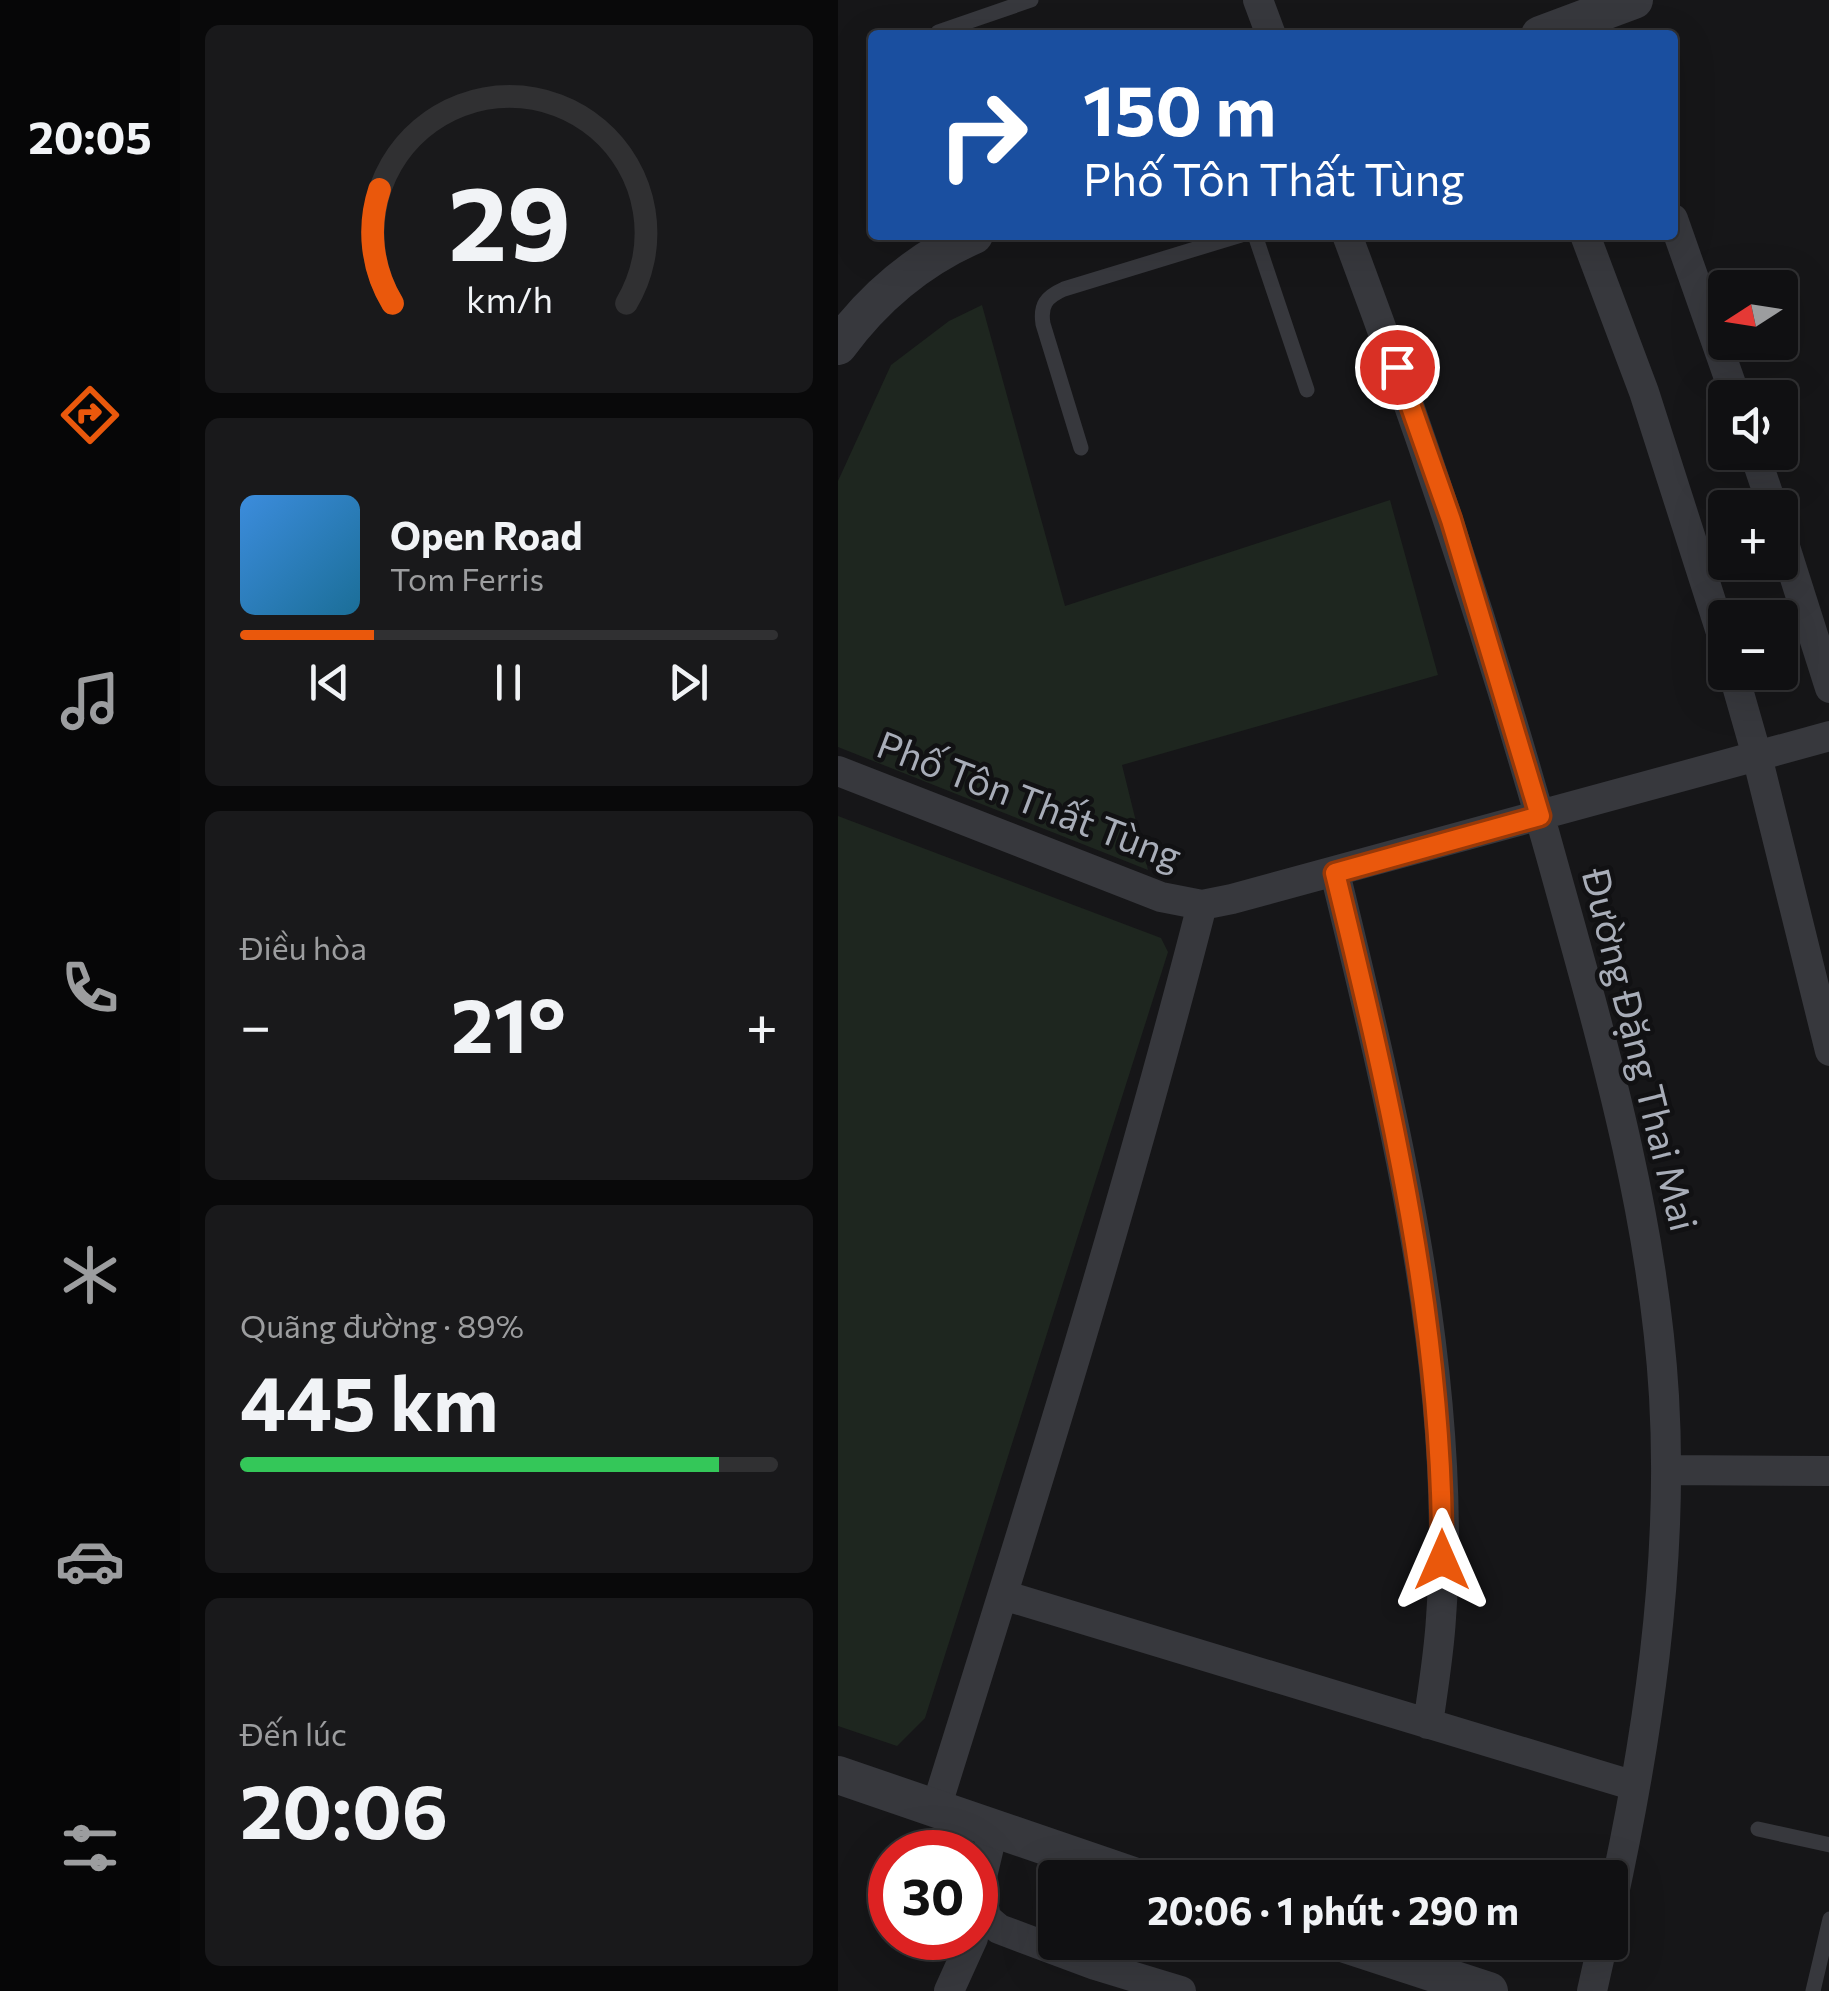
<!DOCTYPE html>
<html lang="vi">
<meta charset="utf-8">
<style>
:root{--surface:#101012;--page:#19191b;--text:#f1f3f6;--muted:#9c9d9f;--line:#303032;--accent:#ea580c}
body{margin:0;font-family:Commissioner,sans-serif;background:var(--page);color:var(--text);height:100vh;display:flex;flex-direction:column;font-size:38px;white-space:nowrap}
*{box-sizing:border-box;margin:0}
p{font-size:32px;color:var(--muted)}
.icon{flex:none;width:55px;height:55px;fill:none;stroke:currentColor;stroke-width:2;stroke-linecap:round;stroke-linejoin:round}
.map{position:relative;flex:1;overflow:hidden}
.side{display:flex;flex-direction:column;gap:25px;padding:25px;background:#09090a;width:658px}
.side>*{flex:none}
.guide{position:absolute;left:30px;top:30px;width:810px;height:210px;border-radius:10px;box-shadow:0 10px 40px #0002,0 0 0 2px var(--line);background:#1a4fa0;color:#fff;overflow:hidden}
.needle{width:65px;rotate:258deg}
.controls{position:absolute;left:870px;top:270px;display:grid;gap:20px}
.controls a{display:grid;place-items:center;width:90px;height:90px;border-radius:10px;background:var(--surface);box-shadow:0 10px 40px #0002,0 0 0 2px var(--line);font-size:50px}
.speed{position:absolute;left:30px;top:1830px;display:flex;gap:20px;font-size:50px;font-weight:700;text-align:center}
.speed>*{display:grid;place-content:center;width:130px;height:130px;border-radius:50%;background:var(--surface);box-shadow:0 10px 40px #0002,0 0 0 2px var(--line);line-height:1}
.speed .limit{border:15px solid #d22;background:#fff;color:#111}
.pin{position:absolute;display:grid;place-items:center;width:85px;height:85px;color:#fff;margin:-42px;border:5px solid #fff;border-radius:50%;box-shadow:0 2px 10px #0007}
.me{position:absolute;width:110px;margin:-55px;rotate:0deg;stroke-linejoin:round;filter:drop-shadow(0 0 8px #0008)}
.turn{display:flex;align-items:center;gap:35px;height:210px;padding:0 50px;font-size:45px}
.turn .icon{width:130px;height:130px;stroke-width:2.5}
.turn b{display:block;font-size:70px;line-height:85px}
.big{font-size:75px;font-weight:700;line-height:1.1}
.side .card{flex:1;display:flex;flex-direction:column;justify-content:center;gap:15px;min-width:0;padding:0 35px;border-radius:15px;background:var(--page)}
.side .dial{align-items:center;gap:0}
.dial svg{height:260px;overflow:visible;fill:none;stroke:var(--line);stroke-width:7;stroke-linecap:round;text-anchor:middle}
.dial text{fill:var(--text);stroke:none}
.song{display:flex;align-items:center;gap:30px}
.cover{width:120px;height:120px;border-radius:15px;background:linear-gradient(135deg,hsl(210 70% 55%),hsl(200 70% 35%))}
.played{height:10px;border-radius:5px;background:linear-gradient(90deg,var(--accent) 25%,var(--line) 25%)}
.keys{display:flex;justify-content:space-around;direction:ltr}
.heat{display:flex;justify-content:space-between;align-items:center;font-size:55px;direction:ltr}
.charge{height:15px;border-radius:8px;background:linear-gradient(90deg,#34c759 89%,var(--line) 0)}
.trip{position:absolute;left:200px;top:1860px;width:590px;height:100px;border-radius:10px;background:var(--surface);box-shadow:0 10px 40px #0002,0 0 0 2px var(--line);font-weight:700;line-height:100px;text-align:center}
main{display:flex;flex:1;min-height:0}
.tab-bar{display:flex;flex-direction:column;width:180px;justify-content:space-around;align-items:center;background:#060607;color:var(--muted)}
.tab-bar .icon{width:70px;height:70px}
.tab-bar .active{color:var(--accent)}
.tab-bar b{font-size:45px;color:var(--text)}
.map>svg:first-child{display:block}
</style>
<main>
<nav class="tab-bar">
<b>20:05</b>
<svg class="icon active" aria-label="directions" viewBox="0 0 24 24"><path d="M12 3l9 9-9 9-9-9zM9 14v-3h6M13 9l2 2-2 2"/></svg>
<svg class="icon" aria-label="music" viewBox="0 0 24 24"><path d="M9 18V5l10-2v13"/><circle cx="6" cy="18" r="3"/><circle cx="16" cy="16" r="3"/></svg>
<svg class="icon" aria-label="phone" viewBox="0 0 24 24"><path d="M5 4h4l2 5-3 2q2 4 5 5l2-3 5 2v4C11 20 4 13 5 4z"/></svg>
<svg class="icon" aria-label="climate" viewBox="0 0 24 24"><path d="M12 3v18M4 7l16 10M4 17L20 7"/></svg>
<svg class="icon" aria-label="car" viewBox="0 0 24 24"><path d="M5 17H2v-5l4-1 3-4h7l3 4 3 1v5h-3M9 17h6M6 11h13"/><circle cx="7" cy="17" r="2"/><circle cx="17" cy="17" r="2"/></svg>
<svg class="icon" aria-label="filters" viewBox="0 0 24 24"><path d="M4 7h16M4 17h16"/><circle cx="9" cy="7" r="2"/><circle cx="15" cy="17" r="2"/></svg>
</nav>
<section class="side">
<div class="card dial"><svg viewBox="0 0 100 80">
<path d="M14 69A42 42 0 1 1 86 69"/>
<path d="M14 69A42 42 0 0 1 10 34" stroke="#ea580c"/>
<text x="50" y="56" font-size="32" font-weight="700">29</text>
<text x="50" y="72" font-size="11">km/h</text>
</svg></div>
<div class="card">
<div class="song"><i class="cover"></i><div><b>Open Road</b><p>Tom Ferris</p></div></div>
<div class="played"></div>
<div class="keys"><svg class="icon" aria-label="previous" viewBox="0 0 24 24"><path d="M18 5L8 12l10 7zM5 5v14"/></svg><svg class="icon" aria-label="pause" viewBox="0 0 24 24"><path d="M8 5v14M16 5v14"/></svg><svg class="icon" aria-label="next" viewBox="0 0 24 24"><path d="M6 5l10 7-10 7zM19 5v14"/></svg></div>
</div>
<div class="card"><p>Điều hòa</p>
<div class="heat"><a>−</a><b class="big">21°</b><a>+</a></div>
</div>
<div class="card"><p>Quãng đường · 89%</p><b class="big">445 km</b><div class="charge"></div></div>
<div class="card"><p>Đến lúc</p><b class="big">20:06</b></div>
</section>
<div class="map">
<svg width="992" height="1991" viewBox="0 0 992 1991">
<rect width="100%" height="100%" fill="#161618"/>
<path fill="#1e261f" d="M144,305L227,606L552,500L600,675L284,765L310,870L0,747V481L53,365L111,321Z
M0,816L323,938L330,952L87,1718L59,1746L0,1726Z"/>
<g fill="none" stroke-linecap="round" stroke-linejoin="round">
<path stroke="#37383d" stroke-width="15" d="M100,32L193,0
M417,235L469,390
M243,448L205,324C202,305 208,297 226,289L403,235
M920,1829L992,1845
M975,1991L992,1919"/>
<path stroke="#37383d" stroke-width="30" d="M420,0L433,35
M835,219L898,398
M509,235C592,455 664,677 726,903C771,1065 816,1227 826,1396C836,1568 809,1744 772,1912
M747,235L806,392L888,648
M916,452L935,508
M942,531L992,688
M895,672L919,756L992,1051
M0,771L323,897L364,905L394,899L992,736
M497,873C554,1107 621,1377 603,1618C601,1653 595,1689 590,1724
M828,1470L992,1471
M165,1595L797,1786
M98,1808C192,1508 286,1209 364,905
M155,1830L142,1885L148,1918L161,1929L257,1965L343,1991
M111,1991L135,1938
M754,1991L765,1942"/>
<path stroke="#37383d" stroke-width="38" d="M702,35L796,0
M0,346C36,297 79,260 136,235
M0,1775L301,1878
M501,1942L651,1991"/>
</g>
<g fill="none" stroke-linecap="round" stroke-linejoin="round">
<g stroke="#983908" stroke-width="25">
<path id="route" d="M559,367L613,520L702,816L497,873C552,1098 606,1327 604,1560"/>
</g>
<use href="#route" stroke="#ea580c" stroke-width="18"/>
</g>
<g text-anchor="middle" stroke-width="9" stroke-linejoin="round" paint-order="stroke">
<g font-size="38" fill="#a8adb8" stroke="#111113">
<text transform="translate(191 801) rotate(21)" y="13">Phố Tôn Thất Tùng</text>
<text transform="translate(801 1050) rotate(76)" y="13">Đường Đặng Thai Mai</text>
</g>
</g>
</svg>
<div class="controls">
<a><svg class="needle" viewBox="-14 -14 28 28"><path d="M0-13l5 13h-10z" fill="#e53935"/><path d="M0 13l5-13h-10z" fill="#9c9d9f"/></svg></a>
<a><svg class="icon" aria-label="sound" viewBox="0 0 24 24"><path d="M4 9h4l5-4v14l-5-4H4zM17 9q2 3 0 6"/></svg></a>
<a>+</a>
<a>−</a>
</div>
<div class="speed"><div class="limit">30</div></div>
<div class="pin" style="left:559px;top:367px;background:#d93025"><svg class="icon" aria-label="arrive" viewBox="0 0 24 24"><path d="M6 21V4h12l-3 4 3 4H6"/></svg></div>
<svg class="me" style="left:604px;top:1560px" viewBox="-20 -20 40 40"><path d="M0-17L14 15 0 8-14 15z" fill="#ea580c" stroke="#fff" stroke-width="4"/></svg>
<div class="trip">20:06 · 1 phút · 290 m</div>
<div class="guide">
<div class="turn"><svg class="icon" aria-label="right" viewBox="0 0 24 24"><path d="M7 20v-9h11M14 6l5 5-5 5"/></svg><div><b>150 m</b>Phố Tôn Thất Tùng</div></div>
</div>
</div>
</main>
